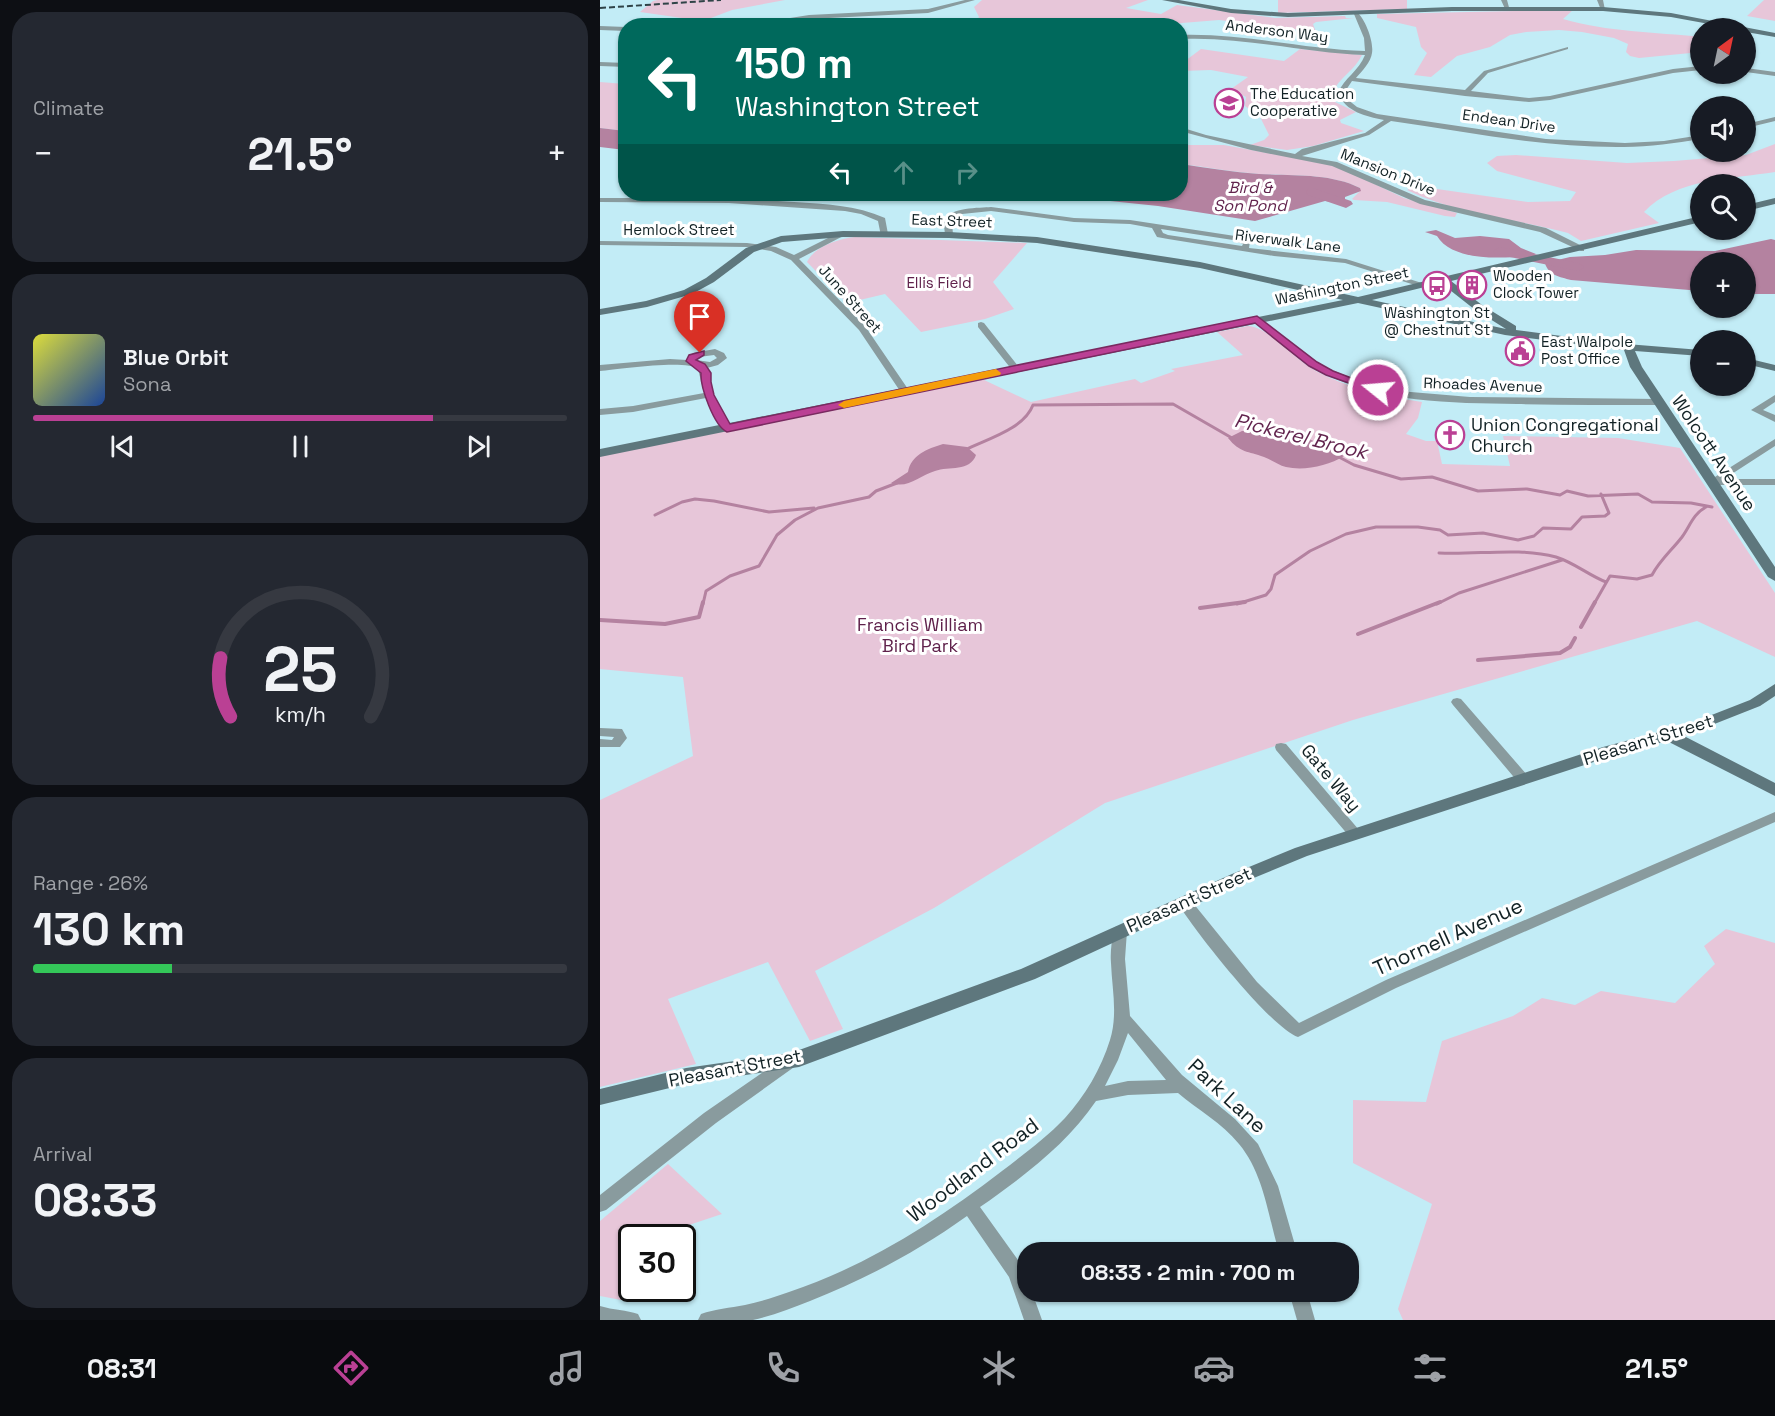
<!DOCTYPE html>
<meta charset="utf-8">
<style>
:root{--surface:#171b24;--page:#242831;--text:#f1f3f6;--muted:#9ea1a6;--line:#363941;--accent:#ba4094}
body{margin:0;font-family:"Space Grotesk",sans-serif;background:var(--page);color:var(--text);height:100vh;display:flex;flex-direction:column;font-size:22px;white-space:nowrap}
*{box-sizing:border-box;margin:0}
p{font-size:20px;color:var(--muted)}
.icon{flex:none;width:33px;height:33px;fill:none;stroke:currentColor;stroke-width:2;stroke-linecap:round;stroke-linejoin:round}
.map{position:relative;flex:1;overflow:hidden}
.side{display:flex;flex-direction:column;gap:12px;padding:12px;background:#0d0f14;width:600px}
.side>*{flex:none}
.guide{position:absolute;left:18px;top:18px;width:570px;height:183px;border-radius:24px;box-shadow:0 2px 4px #0004;background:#00695c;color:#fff;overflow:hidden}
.needle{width:39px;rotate:33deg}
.tools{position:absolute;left:1090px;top:18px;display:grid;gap:12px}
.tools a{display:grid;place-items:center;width:66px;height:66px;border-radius:50%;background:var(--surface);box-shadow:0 2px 4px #0004;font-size:30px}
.speed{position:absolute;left:18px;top:1224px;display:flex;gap:12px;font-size:30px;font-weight:700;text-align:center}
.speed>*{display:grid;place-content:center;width:78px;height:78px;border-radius:50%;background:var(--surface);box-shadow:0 2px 4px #0004;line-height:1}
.speed .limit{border:3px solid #111;border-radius:9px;background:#fff;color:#111}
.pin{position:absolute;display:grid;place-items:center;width:51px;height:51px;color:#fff;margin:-62px -26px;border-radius:50% 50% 50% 0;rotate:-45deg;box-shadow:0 0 6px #0007}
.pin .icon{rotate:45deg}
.me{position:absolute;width:66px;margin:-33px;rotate:287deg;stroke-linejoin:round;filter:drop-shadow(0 0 4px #0008)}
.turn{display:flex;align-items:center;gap:21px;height:126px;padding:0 18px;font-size:27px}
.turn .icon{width:78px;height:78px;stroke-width:2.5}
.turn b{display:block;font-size:42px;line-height:51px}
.lanes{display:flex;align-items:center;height:57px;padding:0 18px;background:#0003;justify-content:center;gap:30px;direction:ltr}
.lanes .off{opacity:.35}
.big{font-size:45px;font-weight:800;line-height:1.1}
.side .card{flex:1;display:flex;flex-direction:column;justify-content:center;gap:9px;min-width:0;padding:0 21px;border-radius:24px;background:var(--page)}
.side .dial{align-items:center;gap:0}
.dial svg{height:156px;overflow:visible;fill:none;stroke:var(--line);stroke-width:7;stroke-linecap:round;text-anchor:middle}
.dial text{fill:var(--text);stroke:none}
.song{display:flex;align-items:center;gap:18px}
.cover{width:72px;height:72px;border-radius:9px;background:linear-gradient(135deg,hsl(60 70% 55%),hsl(220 70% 35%))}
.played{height:6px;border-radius:3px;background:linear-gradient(90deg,var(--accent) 75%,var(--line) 75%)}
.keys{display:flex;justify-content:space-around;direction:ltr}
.heat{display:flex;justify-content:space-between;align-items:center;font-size:33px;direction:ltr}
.charge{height:9px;border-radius:4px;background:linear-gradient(90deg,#34c759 26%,var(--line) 0)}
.trip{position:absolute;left:417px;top:1242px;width:342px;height:60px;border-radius:24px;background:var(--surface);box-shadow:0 2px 4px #0004;font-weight:800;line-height:60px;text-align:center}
.tabs{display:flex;height:96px;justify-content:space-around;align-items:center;background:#090b0e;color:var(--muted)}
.tabs .icon{width:42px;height:42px}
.tabs .on{color:var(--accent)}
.tabs b{font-size:27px;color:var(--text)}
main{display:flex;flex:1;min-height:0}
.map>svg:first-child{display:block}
</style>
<main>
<section class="side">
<div class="card"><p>Climate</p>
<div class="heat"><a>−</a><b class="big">21.5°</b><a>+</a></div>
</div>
<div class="card">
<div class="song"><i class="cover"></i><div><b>Blue Orbit</b><p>Sona</p></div></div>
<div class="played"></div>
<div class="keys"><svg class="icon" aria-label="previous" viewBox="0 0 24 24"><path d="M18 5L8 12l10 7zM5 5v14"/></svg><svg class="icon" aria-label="pause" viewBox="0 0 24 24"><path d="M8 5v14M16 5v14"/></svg><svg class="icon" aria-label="next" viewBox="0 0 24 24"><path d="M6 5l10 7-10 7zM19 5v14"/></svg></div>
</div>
<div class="card dial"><svg viewBox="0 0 100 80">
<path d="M14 69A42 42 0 1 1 86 69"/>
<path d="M14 69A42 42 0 0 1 9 39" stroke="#ba4094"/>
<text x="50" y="56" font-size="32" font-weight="700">25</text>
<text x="50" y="72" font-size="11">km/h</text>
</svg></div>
<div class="card"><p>Range · 26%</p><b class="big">130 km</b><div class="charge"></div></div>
<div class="card"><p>Arrival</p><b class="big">08:33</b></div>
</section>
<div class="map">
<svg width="1175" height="1320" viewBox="0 0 1175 1320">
<rect width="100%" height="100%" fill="#c2ecf6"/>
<path fill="#e7c6d9" d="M58,0H185L132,10L103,21L40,12L53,1Z
M382,0H548L526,8L561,14L577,5L675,18L745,16L746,18H754L716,22L713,24L716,32L619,20L545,26L367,25L375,22L379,17L374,7Z
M678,0H807V9L678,13Z
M1164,0H1175V21L1147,16Z
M967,10H973L963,19C1007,32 1055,32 1101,37V52L1039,58L1030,56L1026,52L1028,44L1014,38L982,32L959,30L926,32L910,35L890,47L857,56L831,77L814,75L827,53L821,47L816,27L777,18V14Z
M601,49L684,61L700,49L762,55C755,70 739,78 732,93L735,102L756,112L740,120L741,123L764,131L713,146L687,150L650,145L664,140L669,135L660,117L645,106L646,97L631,89L648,77L611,70L581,71V64Z
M0,82L25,84V131L0,128Z
M1175,144V172C1132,179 1076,178 1044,212L1059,223L981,241L968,233C915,219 856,214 807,190L816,186L928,202L970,201L976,192L897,171L887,163L897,156L916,155L1027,163L1074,161L1146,155Z
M581,145H624L724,163L743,169L804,198L857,213L855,217L845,216L787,202L754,200L752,199L760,191V188C730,173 693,176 659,174C633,172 607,167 581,164Z
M255,237L427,243L393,282L414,309L385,319L321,332L285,294L247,303L207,262C215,246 238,239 255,237Z
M648,326C669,327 695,360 716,371C749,389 785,396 822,402L818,418L806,434L826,441H837L842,464L910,466L903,436L1018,438L1080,448L1175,593V657L1097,621L753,720L505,803L334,908L215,971L243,1029L210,1041L168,962L68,999L96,1064L0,1087V800L93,756L83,677L0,669V456L382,379L431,402L535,379L541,383L575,371L571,369L643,355L617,332Z
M1126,929L1175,943V1320H803L798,1309L832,1204L753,1163V1100L826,1102L842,1041L913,1016L942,998L975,1005L1001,991L1075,1003L1115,964L1104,946Z
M68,1164L122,1214L62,1234L59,1237L32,1238L31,1271L28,1275L21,1300L0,1296V1221Z"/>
<path fill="#b482a0" d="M0,128L25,131V150L0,147Z
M581,164C607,168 633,172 659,174C693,176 730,173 760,188L761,191L745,197V199L734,202L725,201L655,221L558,206L443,194H580Z
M836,230L855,238L880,236L909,239L921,248L936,254C910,259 853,263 837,236L825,232Z
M1171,239L1175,240V294H1146V262H1101V291L971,280C960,277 948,275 945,263L970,257L1005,255L1036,250L1115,251Z
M676,428L693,431L744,456C728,466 704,471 686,467C678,465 672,460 664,457C648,451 640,453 628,438L642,431Z
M343,444L367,447L376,455C370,472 349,466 335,471C319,476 308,489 291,483L308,472C311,455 327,449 343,444Z"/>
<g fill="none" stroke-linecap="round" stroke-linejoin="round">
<path stroke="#b482a0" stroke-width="3" d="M365,450C387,439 424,429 433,405L573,404L632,438
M737,456L754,465L801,479L832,477L878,491L927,489L960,495L967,491L988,496L1038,494L1052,502L1091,503L1112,507
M55,515L82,502L95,499L114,501L169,512L214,508
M839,553C878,555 918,547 956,557C975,563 988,575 1006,582
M103,604L106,591L130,576L159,566L177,535L195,520L218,508L269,497L276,491L297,483
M637,604L666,595L671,589L675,575L710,551L746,534L776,527H818L840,530L848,535L883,533L918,540L934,536L943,528L971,529L982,517L1005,516L1009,513L1001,494
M837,604L859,593L962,560
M994,604L1010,576L1037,579L1052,575C1060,560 1072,550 1082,537C1090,526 1093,514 1106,507"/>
<path stroke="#b482a0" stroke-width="4" d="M600,608L645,602
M0,620L65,624L99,617L103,602
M981,627L995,602
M758,634L840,602
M878,660L960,653L970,647L975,638"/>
<path fill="#b482a0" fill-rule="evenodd" d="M713,188L751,201L753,204L746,208L708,195L706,192L708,189Z
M900,247L978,263L985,267L978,271L895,254L893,251Z"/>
<path fill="#899b9e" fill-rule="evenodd" d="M365,0H375L328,13L209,19L160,26H141L209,15L328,9Z
M901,0H907L910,11H906Z
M997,0H1003L1005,10H1001Z
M757,12C765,19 774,41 772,53C771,62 762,71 756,78L865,90L884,71L968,47V49L888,73L871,91L929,98L950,96L1073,69L1101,66V70L1073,73L950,100L929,102L865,96L752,81L744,93L747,99L757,107L777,114L946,139L1025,143L1064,141L1101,135V139C1075,143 1050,147 1024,147C945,148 868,132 791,121L769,135L702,156L737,162L825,200L946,228L984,247V251H981L940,232L820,204L732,166L651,150L580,131V127L606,135L695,154L702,149L765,133L784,120C765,116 746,112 738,93C744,78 759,71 765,55C703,53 642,36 580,39V35C642,33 704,49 765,51L764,38L754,14Z
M0,26L26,27V31L0,30Z
M0,62L26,63V67L0,66Z
M1146,68L1175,72V76L1146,72Z
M580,71L584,72L585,73L580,76Z
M1175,117V121L1146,128V124Z
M0,198C65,198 130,197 194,202C225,204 256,205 285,218L288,234L281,236L278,221L261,214L245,211L129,203L0,202Z
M391,207L474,218L530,220L635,236L650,241L649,248L746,259L825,284L818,286L745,263L674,256L568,239L557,237L552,228L530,224L474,222L391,211L362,214L354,218L352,221L353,235L349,237L345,235C345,231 343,224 345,220C349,207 380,208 391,207ZM561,229L633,240L643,244L642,246L568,235L563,233Z
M240,232L247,234L199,259L265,326L310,392L308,394H302L259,330L191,260L171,251L147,247L0,245V241L147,243L176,247L194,255Z
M657,316L704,354L723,366L756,380L799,391L870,397L1059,399L1064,402L1059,405C1012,405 964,405 917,404C850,403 780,403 719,371C695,358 675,339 654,321L653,319Z
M381,322L384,323L418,366V370H412L378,327V323Z
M115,349L124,353L127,358L118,365L107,368L115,398L132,428L130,430H124L106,398L33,412L0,415V409L33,406L104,393L98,369C88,359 18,369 0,371V365L70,359L87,360L93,353ZM114,355L117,358L110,362L96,360L99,357Z
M1175,395V402L1163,410L1175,415V422L1151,410Z
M1175,439V446L1124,479H1175V485H1112L1107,482Z
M857,698L861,699L928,776L930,779L928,782H918L853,705L851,702L853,699Z
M0,728L22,729L27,738L20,747H0V739L12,740L14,737L0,736Z
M681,743L686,744L759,830L761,833L759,836H749L676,750L675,747L676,744Z
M1175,812V822L796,988L698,1037C671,1028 593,929 577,902L579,898L584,897L589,898L657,982L699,1023L786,980Z
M520,926L525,927L527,931L525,959L530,1016L582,1075L635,1119L658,1144L678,1186L697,1252H679C668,1216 664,1174 639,1144C622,1123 598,1110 578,1093L528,1095L496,1101C467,1144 423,1177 380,1207L423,1267L428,1277V1292H432L442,1320H424L409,1277L367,1216C318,1251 266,1279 210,1301C192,1308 172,1316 153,1320C136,1320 115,1320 98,1320L101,1314C115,1309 130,1308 145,1305C160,1302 175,1297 189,1292C267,1266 337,1221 402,1171C424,1154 446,1138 465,1118C485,1096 501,1069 510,1040C518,1014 512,989 511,963C510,952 512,942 513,931L515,927ZM528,1033L566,1080L528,1081L505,1086L518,1060Z
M191,1055L197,1057L199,1061L197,1065L116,1123L6,1210L0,1212V1195L104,1113L185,1057Z
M689,1292H707L715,1320H697Z
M0,1306C13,1310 27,1310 38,1314L41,1320H0Z"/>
<path fill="#5e777d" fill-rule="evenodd" d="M562,0H579L631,9L688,13L852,7H1003L1071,13L1175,33V37L1146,32V28H1131L1071,17L1003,11H852L688,17L631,13Z
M1175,198V204L1146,211V205Z
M1101,216V222L851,281L882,305L916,326V330L1014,343L1101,350V356L1035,351L1042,367L1175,567V581L1168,577L1030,367L1024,350L905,335L758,303L0,457V449L743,300L600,268L437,243L349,238L243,237L182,242L154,252L114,282L92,294L47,307L0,315V309L46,301L84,290L106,278L146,248L181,236L243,231L349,232L437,237L600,262L758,297ZM841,283L874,309L906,329L772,300Z
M1146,358L1175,365V371L1146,364Z
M1175,684V696L1160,706L1084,736L1175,783V796L1067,741L1015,755L707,856L644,882L435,979L199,1067L86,1084L0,1105V1089L86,1068L191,1053L421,969L632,874L695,848L1003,747L1086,725L1150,700Z"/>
<path stroke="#2f4347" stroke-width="2" stroke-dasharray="6 3" stroke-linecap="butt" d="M0,8L121,0"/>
</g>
<path fill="#ba4094" stroke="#792a60" stroke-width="1.5" d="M657,316L717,362L733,371L783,390L778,393L774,392L726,375L709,366L655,323L127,432C114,426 100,387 101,373L86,361L89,355L104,351V355L96,360L105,364L111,373V382L114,395L130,424Z"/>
<path fill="#f59e0b" d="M396,369L401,373L400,375L244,408L238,405L244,401Z"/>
<defs>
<g id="school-ring" transform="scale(1.5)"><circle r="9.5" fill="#fff" stroke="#ba4094" stroke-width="1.5"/><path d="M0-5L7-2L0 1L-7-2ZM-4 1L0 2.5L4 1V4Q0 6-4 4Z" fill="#ba4094"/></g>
<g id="building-ring" transform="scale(1.5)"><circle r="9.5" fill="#fff" stroke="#ba4094" stroke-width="1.5"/><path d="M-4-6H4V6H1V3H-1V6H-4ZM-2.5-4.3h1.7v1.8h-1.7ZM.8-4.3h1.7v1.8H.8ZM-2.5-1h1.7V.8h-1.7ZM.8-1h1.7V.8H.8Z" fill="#ba4094"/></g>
<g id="bus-ring" transform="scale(1.5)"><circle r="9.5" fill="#fff" stroke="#ba4094" stroke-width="1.5"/><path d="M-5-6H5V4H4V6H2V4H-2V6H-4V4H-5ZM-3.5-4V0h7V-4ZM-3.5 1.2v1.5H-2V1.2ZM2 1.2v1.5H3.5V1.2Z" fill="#ba4094"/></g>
<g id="civic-ring" transform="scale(1.5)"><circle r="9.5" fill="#fff" stroke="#ba4094" stroke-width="1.5"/><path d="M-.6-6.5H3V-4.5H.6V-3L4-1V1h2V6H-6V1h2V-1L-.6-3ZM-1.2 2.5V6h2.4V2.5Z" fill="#ba4094"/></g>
<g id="church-ring" transform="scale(1.5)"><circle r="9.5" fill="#fff" stroke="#ba4094" stroke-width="1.5"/><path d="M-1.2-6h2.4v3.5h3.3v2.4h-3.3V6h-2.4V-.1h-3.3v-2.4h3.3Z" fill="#ba4094"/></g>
</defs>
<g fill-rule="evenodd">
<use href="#school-ring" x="629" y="103"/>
<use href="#building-ring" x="872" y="285"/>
<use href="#bus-ring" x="837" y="286"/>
<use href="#civic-ring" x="920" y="351"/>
<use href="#church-ring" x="850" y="435"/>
</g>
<g text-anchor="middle" stroke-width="6" stroke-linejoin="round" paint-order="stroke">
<g font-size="15" fill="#122225" stroke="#fff">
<text transform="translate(677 31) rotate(7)" y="5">Anderson Way</text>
<text transform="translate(909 121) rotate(8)" y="5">Endean Drive</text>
<text transform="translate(788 172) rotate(22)" y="5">Mansion Drive</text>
<text transform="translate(352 221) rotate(2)" y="5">East Street</text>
<text x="79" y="235">Hemlock Street</text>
<text transform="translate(688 241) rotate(7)" y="5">Riverwalk Lane</text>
<text transform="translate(742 286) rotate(-12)" y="5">Washington Street</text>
<text transform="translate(250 299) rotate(48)" y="5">June Street</text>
<text transform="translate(883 385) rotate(2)" y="5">Rhoades Avenue</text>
</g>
<g font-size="15" fill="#122225" stroke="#fff" text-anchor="start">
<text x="650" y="99">The Education<tspan x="650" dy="17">Cooperative</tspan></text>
<text x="893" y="281">Wooden<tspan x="893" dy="17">Clock Tower</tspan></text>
<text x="837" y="318" text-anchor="middle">Washington St<tspan x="837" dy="17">@ Chestnut St</tspan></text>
<text x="941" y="347">East Walpole<tspan x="941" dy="17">Post Office</tspan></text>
</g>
<g font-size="15" fill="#5f214b" stroke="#fff">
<text x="339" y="288">Ellis Field</text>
</g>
<g font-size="16" font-style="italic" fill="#62244e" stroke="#fff">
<text x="650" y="193">Bird &amp;<tspan x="650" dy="18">Son Pond</tspan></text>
</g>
<g font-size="18" fill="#122225" stroke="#fff" text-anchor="start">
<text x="871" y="431">Union Congregational<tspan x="871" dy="21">Church</tspan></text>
</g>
<g font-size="18" fill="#122225" stroke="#fff">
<text transform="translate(1114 453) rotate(56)" y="6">Wolcott Avenue</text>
<text transform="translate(1048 740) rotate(-17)" y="6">Pleasant Street</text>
<text transform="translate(731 778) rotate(50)" y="6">Gate Way</text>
<text transform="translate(589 900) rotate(-24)" y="6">Pleasant Street</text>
<text transform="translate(135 1068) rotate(-11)" y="6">Pleasant Street</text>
</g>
<g font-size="18" fill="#5f214b" stroke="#fff">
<text x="320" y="631">Francis William<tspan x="320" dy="21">Bird Park</tspan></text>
</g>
<g font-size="20" font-style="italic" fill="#62244e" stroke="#fff">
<text transform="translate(701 436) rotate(14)" y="7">Pickerel Brook</text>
</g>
<g font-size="21" fill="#122225" stroke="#fff">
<text transform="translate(848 937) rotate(-24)" y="7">Thornell Avenue</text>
<text transform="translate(627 1096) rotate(43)" y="7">Park Lane</text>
<text transform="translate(373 1170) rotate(-37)" y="7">Woodland Road</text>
</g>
</g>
</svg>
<div class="tools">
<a><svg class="needle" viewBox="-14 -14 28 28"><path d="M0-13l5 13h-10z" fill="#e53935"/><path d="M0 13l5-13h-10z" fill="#9ea1a6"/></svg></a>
<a><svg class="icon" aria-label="sound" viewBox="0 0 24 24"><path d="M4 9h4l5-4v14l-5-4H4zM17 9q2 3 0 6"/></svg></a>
<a><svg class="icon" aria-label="search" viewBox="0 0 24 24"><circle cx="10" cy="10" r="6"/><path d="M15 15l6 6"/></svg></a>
<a>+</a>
<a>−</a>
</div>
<div class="speed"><div class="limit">30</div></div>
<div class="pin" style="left:100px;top:353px;background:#d93025"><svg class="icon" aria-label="arrive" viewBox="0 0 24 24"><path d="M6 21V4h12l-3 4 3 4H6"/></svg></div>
<svg class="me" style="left:778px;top:390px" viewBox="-20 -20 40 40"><circle r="17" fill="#ba4094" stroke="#fff" stroke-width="3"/><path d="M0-11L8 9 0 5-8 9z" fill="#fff"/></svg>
<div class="trip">08:33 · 2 min · 700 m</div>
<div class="guide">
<div class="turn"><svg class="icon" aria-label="left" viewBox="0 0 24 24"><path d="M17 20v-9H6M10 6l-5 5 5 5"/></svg><div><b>150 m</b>Washington Street</div></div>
<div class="lanes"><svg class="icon" aria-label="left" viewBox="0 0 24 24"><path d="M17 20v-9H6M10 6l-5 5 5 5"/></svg><svg class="icon off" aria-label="ahead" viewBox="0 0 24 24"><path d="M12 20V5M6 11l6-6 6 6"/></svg><svg class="icon off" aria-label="right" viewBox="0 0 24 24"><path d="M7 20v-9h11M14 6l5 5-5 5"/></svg></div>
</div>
</div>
</main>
<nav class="tabs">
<b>08:31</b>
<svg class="icon on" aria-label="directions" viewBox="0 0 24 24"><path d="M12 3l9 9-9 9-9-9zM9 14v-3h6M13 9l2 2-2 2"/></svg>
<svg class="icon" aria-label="music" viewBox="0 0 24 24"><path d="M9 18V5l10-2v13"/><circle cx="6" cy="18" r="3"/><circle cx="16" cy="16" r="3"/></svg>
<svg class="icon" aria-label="phone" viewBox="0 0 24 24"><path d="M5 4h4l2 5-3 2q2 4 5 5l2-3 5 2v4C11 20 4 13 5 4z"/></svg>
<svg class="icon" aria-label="climate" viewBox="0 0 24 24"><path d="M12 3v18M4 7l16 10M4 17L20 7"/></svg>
<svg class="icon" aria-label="car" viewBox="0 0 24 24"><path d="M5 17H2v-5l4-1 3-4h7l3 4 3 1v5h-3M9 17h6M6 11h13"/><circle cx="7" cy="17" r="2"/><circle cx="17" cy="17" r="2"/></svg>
<svg class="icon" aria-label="filters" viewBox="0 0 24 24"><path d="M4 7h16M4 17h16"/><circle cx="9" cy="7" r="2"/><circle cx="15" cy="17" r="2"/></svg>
<b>21.5°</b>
</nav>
